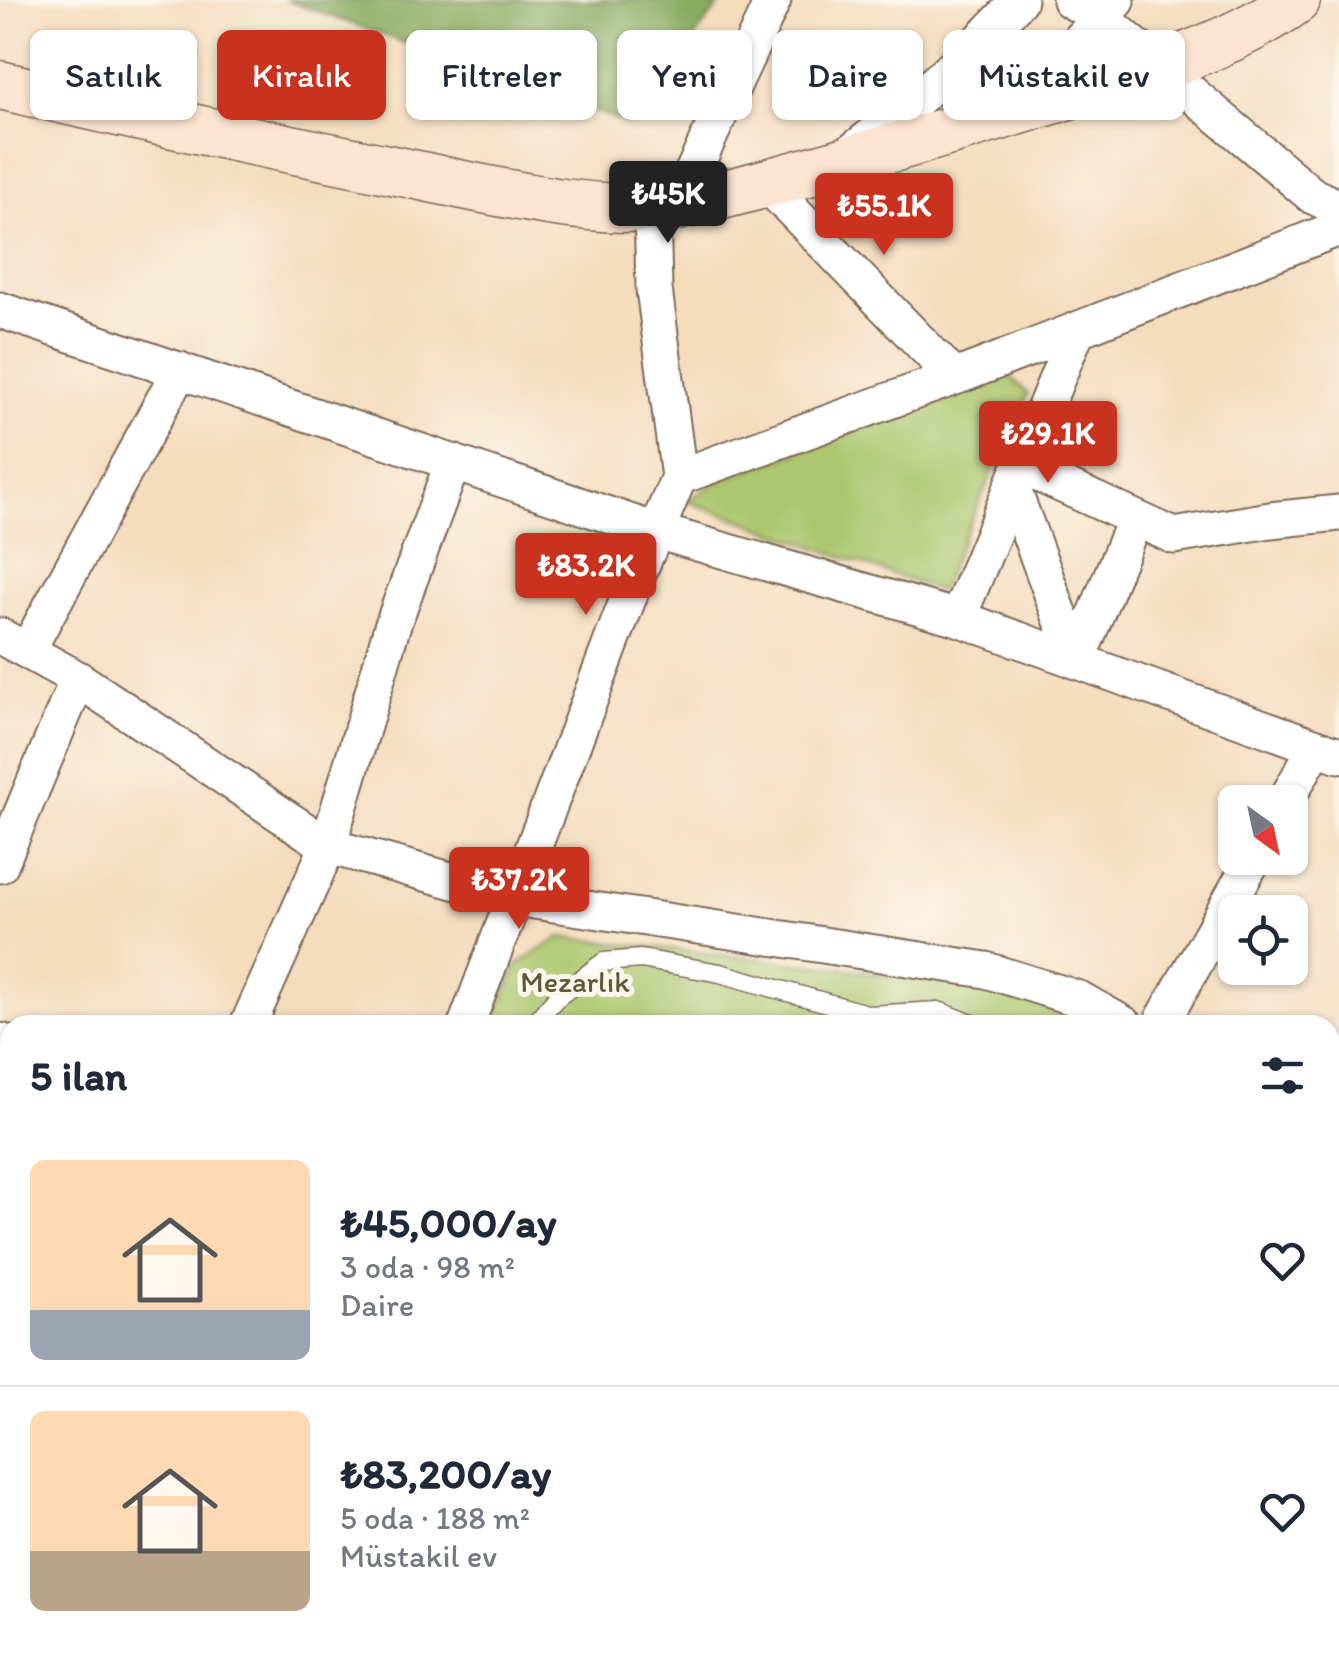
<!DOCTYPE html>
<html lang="tr">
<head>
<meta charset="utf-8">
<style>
	body { margin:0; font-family:Itim,sans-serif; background:#f6f6f7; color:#1f2937; height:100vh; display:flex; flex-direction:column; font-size:38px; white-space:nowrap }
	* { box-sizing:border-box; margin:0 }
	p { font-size:32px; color:#747a83 }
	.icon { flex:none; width:55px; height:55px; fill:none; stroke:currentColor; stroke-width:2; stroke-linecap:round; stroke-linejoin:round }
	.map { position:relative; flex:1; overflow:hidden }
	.sheet { position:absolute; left:0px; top:1015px; width:1340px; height:642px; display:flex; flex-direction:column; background:#fff; border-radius:30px 30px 0 0; box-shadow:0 2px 8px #0004 }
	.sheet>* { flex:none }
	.guide { position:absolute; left:30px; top:30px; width:1280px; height:90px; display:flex; gap:20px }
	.needle { width:65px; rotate:147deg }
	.controls { position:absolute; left:1218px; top:785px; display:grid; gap:20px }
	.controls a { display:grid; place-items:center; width:90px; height:90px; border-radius:15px; background:#fff; box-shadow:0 2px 8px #0004; font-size:50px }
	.price { position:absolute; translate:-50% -85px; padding:0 22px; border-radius:10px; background:#c8321e; color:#fff; font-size:32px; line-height:65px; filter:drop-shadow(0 2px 5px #0008) }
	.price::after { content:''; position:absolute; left:50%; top:60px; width:30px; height:22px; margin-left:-15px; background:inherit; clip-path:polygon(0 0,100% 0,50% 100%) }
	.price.current { background:#222; color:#fff }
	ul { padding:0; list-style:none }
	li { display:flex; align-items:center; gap:30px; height:250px; padding:0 30px }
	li+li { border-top:2px solid #e0e1e3 }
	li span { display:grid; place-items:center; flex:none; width:280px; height:200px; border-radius:15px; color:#555 }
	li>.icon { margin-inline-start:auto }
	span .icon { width:120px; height:120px; fill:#fffc; stroke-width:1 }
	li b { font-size:42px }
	h2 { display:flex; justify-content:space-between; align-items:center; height:120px; padding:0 30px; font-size:42px }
	.tag { padding:0 35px; border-radius:15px; background:#fff; box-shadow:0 2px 8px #0004; font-size:35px; line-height:90px }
	.tag.current { background:#c8321e; color:#fff }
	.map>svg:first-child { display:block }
	.green { fill:#abc66d; stroke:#737846; stroke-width:2.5 }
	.forest { fill:#88ab60; stroke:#626a3f; stroke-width:2.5 }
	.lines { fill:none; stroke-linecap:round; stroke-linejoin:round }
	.lane-casing { stroke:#7c6856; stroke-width:21 }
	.street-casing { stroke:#7c6856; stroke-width:39 }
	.secondary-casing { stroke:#7c6856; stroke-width:51 }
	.lane { stroke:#fff; stroke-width:18 }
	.street { stroke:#fff; stroke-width:35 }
	.secondary { stroke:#fde4d1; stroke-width:48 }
	.labels { text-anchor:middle; stroke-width:10; stroke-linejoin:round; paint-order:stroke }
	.park-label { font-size:30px; fill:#5d5936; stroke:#fbf7ec }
</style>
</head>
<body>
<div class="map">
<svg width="1339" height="1656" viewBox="0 0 1339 1656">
	<rect width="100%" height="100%" fill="#fbf7ec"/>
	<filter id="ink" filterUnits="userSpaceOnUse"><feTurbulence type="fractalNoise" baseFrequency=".01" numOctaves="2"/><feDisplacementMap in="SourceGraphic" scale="20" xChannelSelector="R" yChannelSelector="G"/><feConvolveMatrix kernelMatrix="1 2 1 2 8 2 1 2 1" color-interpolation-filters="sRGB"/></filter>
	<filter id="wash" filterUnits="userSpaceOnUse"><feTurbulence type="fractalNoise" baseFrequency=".0048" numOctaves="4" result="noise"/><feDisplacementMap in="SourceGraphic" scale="40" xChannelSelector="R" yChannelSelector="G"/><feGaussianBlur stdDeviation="2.25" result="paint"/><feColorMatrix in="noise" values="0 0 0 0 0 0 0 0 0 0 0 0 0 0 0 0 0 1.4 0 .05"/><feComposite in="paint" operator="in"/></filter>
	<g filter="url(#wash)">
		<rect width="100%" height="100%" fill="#f4dcbd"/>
		<!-- green -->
		<path class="green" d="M1008,374l20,20 -89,197 -252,-90 34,-21z
			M561,937l263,29 199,27 47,32h-578l26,-61z
			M1330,1249l9,13v394h-1109l3,-8h1097z"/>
		<!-- forest -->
		<path class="forest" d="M286,0h437l-94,124z"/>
	</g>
	<g filter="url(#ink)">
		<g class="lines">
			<!-- lane casing -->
			<g class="lane-casing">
				<path id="lane" d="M533,1025l23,-27 48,-36 37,-3 79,14 150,42 68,-4 37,14
					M563,1648l6,8
					M263,1656l3,-8
					M1062,1656l6,-8"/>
			</g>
			<!-- street casing -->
			<g class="street-casing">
				<path id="street" d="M1070,0l32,18 211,178 26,12
					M1011,110l106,-109
					M850,153c61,-47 118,-96 169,-153
					M767,184l187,193
					M677,206l96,-206
					M0,310l656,221 302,87 381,137
					M1021,466l153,70 96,-16 69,-7
					M679,477l287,-104 373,-145
					M1012,487l65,174 58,-143
					M958,618l119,-288
					M0,636l78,43 250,167 187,52 471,72 93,29 46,26
					M28,649l152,-279
					M1285,802l31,-55
					M0,865l78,-186
					M248,1025l80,-179 64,-219 61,-165
					M466,1025l168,-442 45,-106 -25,-188 -2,-80
					M1160,1025l94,-167
					M0,1041l10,3
					M1330,1106l9,-13
					M1330,1221l9,12
					M0,1567l10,-20
					M212,1656l3,-8"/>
			</g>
			<!-- secondary casing -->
			<g class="secondary-casing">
				<path id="secondary" d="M0,85c132,31 264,59 397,86 90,18 187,45 280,35 121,-29 240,-65 359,-101 83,-26 191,-54 260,-105"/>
			</g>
			<!-- lane -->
			<use href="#lane" class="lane"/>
			<!-- street -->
			<use href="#street" class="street"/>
			<!-- secondary -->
			<use href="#secondary" class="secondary"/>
		</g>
	</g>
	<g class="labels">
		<!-- park labels -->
		<g class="park-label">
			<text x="575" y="992">Mezarlık</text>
		</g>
	</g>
</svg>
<div class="controls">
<a><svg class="needle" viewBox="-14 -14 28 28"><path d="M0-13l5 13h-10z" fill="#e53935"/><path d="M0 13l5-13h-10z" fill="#747a83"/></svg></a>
<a><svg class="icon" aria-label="locate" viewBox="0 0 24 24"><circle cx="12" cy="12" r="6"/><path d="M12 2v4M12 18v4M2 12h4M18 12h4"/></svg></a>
</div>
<b class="price current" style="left:668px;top:246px">₺45K</b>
<b class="price" style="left:884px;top:258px">₺55.1K</b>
<b class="price" style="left:1048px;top:486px">₺29.1K</b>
<b class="price" style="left:586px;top:618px">₺83.2K</b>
<b class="price" style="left:519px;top:932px">₺37.2K</b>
<div class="guide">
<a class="tag">Satılık</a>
<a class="tag current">Kiralık</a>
<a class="tag">Filtreler</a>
<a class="tag">Yeni</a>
<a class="tag">Daire</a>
<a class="tag">Müstakil ev</a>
</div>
<section class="sheet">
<h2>5 ilan<svg class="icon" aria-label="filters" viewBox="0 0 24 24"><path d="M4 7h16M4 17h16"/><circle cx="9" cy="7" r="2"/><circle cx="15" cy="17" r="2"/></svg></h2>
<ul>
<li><span style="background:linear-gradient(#ffd9b3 75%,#9aa5b1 0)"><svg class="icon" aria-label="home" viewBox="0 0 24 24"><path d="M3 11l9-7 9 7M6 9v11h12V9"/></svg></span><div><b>₺45,000/ay</b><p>3 oda · 98 m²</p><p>Daire</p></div><svg class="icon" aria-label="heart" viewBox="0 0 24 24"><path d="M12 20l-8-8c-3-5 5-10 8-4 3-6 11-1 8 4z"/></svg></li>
<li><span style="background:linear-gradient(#ffd9b3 70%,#b9a48a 0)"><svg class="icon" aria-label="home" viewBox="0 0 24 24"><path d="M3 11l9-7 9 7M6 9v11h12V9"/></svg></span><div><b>₺83,200/ay</b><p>5 oda · 188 m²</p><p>Müstakil ev</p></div><svg class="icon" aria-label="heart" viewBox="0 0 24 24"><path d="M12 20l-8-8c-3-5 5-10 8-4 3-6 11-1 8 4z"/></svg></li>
</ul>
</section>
</div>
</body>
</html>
